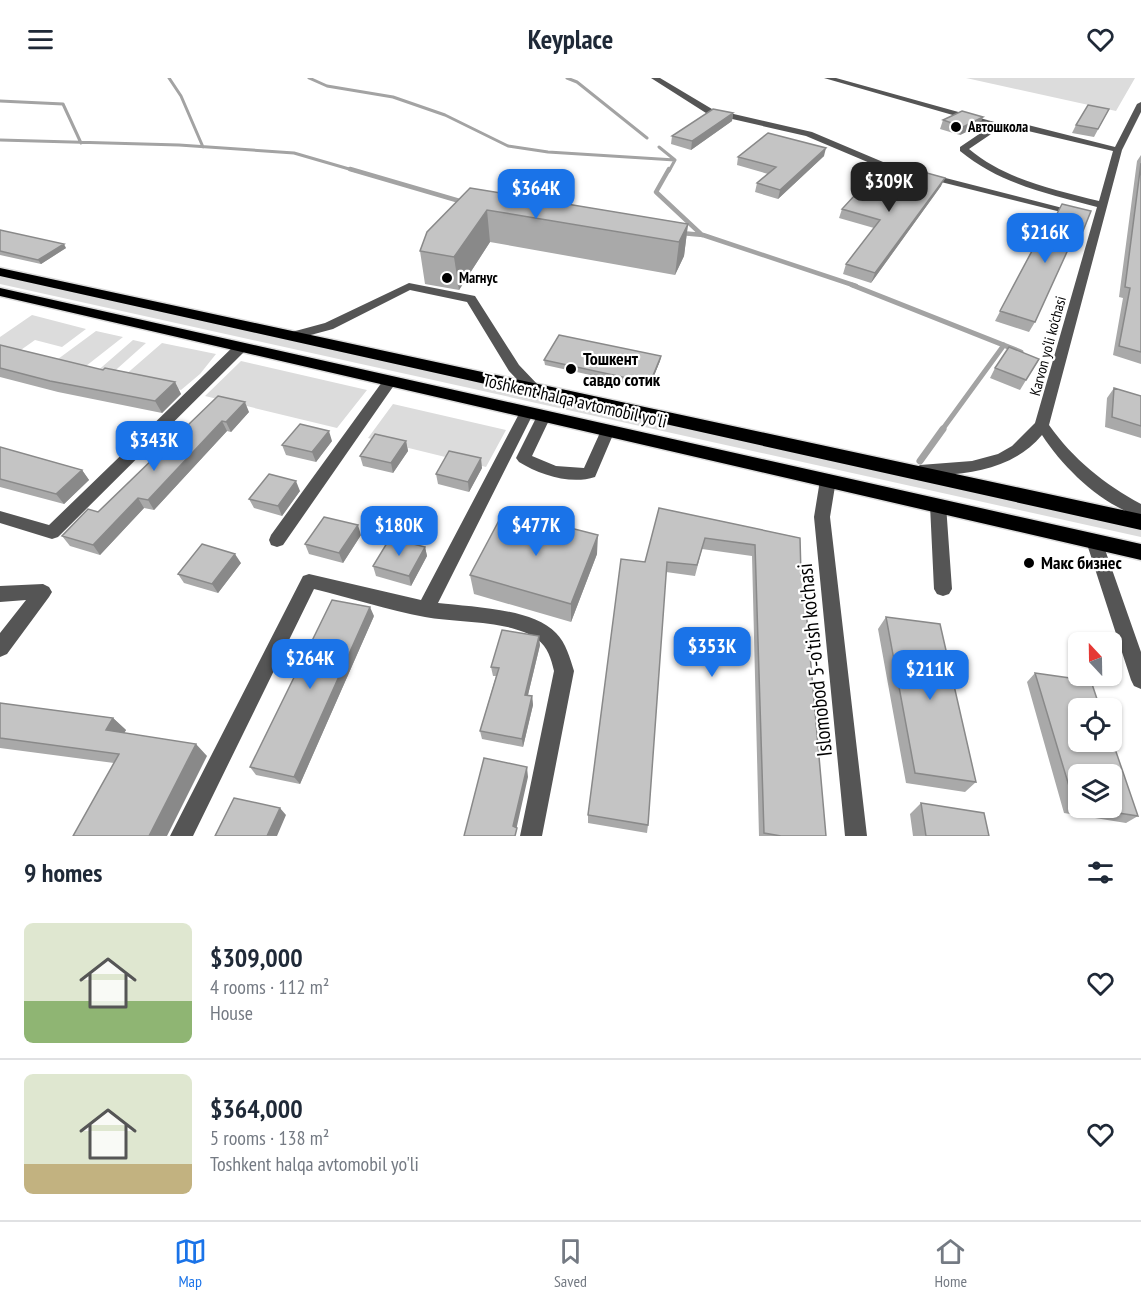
<!DOCTYPE html>
<html lang="en">
<head>
<meta charset="utf-8">
<style>
	body { margin:0; font-family:"PT Sans Narrow",sans-serif; background:#f6f6f7; color:#1f2937; height:100vh; display:flex; flex-direction:column; font-size:22px; white-space:nowrap }
	* { box-sizing:border-box; margin:0 }
	p { font-size:20px; color:#747a83 }
	.icon { flex:none; width:33px; height:33px; fill:none; stroke:currentColor; stroke-width:2; stroke-linecap:round; stroke-linejoin:round }
	.map { position:relative; height:758px; overflow:hidden }
	.side { display:flex; flex-direction:column; background:#fff; flex:1 }
	.side>* { flex:none }
	.needle { width:39px; rotate:338deg }
	.controls { position:absolute; left:1068px; top:554px; display:grid; gap:12px }
	.controls a { display:grid; place-items:center; width:54px; height:54px; border-radius:9px; background:#fff; box-shadow:0 2px 4px #0004; font-size:30px }
	.price { position:absolute; translate:-50% -51px; padding:0 14px; border-radius:12px; background:#1a73e8; color:#fff; font-size:20px; line-height:39px; filter:drop-shadow(0 2px 3px #0008) }
	.price::after { content:''; position:absolute; left:50%; top:36px; width:18px; height:14px; margin-left:-9px; background:inherit; clip-path:polygon(0 0,100% 0,50% 100%) }
	.price.current { background:#222; color:#fff }
	ul { padding:0; list-style:none }
	li { display:flex; align-items:center; gap:18px; height:150px; padding:0 24px }
	li+li { border-top:2px solid #e0e1e3 }
	li span { display:grid; place-items:center; flex:none; width:168px; height:120px; border-radius:9px; color:#555 }
	li>.icon { margin-inline-start:auto }
	span .icon { width:72px; height:72px; fill:#fffc; stroke-width:1 }
	li b { font-size:26px }
	h2 { display:flex; justify-content:space-between; align-items:center; height:72px; padding:0 24px; font-size:26px }
	header { display:flex; justify-content:space-between; align-items:center; height:78px; padding:0 24px; background:#fff; font-size:27px; font-weight:800 }
	.tabs { display:flex; justify-content:space-around; align-items:center; height:84px; border-top:2px solid #e0e1e3; background:#fff; font-size:16px; color:#747a83 }
	.tabs a { display:grid; justify-items:center; gap:3px }
	.tabs .current { color:#1a73e8 }
	.map>svg:first-child { display:block }
	.green { fill:#dcdcdc }
	.lines { fill:none; stroke-linecap:round; stroke-linejoin:round }
	.stream-far3 { stroke:#a3a3a3; stroke-width:3 }
	.stream-far2 { stroke:#a3a3a3; stroke-width:4.5 }
	.stream-far1 { stroke:#a3a3a3; stroke-width:5 }
	.stream { stroke:#a3a3a3; stroke-width:7 }
	.highway-casing { stroke:#dbdbdb; stroke-width:3 }
	.minor { fill:#555; fill-rule:evenodd }
	.highway { fill:#000; fill-rule:evenodd }
	.wall { fill:#a9a9a9 }
	.shaded-wall { fill:#898989 }
	.building { fill:#c4c4c4; stroke:#898989; stroke-width:1.5 }
	.poi-dot { fill:#000; stroke:#fff; stroke-width:2 }
	.labels { text-anchor:middle; stroke-width:4.5; stroke-linejoin:round; paint-order:stroke }
	.far-poi-label { font-size:15px; font-weight:bold; fill:#000; stroke:#fff; text-anchor:start }
	.far-street-label { font-size:15px; fill:#000; stroke:#fff }
	.poi-label { font-size:18px; font-weight:bold; fill:#000; stroke:#fff; text-anchor:start }
	.street-label { font-size:18px; fill:#000; stroke:#fff }
	.near-street-label { font-size:21px; fill:#000; stroke:#fff }
</style>
</head>
<body>
<header><svg class="icon" aria-label="menu" viewBox="0 0 24 24"><path d="M4 6h16M4 12h16M4 18h16"/></svg>Keyplace<svg class="icon" aria-label="heart" viewBox="0 0 24 24"><path d="M12 20l-8-8c-3-5 5-10 8-4 3-6 11-1 8 4z"/></svg></header>
<div class="map">
<svg width="1141" height="758" viewBox="0 0 1141 758">
	<rect width="100%" height="100%" fill="#fff"/>
	<!-- green -->
	<path class="green" d="M966,0h169l-19,33z
		M0,199l1141,251v9l-1141,-253z
		M32,237l54,14 -24,18 -27,-7 -17,12 -18,-5v-10z
		M96,253l27,6 -37,29 -28,-7z
		M133,262l13,3 -37,33 -14,-3z
		M162,265l54,11 -16,20 -19,16 -57,-14z
		M241,283l126,29 -30,38 -132,-32z
		M393,326l113,26 -20,37 -118,-29z"/>
	<g class="lines">
		<!-- stream-far3 -->
		<path class="stream-far3" d="M169,0l12,18 22,51
			M309,0l18,8 66,11 52,18 63,31 40,6 127,8
			M567,0l10,4 70,56
			M0,23l63,3 18,39
			M0,62l179,5 115,8 62,18
			M659,69l16,13 -6,11"/>
		<!-- stream-far2 -->
		<path class="stream-far2" d="M350,91l113,33
			M669,91l-13,23 46,43
			M681,155l22,2 153,51"/>
		<!-- stream-far1 -->
		<path class="stream-far1" d="M852,207l169,67
			M942,352l62,-85"/>
		<!-- stream -->
		<path class="stream" d="M920,383l23,-32"/>
		<!-- highway casing -->
		<g class="highway-casing">
			<path id="highway" d="M0,190l1141,246v16l-1141,-254z
				M0,210l1141,256v16l-1141,-264z"/>
		</g>
		<!-- minor -->
		<path class="minor" d="M651,0h9l52,31 100,23 71,30 199,51 -5,3 -200,-50 -71,-30 -100,-23z
			M824,0h12l162,45 30,2 87,22 22,-43 4,-2v10l-19,38 -73,275c24,34 55,59 92,79v13c-39,-12 -77,-48 -99,-82 -25,30 -63,38 -99,40 -9,1 -19,3 -28,0l-3,-4 8,-6 52,-4 26,-7 14,-8 23,-23 62,-216c-49,-13 -97,-23 -137,-56v-4l31,-21zM1000,50l28,3 85,20 -14,50c-46,-12 -93,-21 -130,-52z
			M409,205l66,13 44,69 20,21 2,3 -2,3h-10l-20,-21 -42,-69 -57,-12 -77,39 -41,11 -6,-4 2,-3 37,-10z
			M241,265l5,1v6l-188,187 -6,2 -52,-16v-12l49,14 187,-181z
			M390,299l7,4 -114,164 -6,2 -6,-2 -2,-5 2,-5 114,-157z
			M527,329l7,5 -96,191c33,4 94,5 118,30 10,10 14,25 18,38l-32,165h-22l34,-165c-3,-12 -6,-24 -17,-32 -26,-19 -80,-16 -112,-22 -37,-7 -74,-19 -111,-28l-121,247h-23l133,-260 6,-2 112,26 99,-188z
			M544,333l7,5 -19,40 24,10 28,2 19,-42h10l2,4 -20,47c-24,8 -55,-2 -76,-15l-3,-4 21,-42z
			M828,396l5,2 3,4 -6,37 37,319h-22l-31,-319 6,-37 3,-4z
			M938,421l6,2 2,4 6,84 -3,5 -6,2 -6,-2 -3,-5 -4,-84 2,-4z
			M1094,456l6,2 2,5 39,111v37l-7,-3 -3,-6 -45,-139 2,-5z
			M43,506l6,3 3,5 -3,5 -42,57 -7,3v-24l26,-33 -26,2v-16z"/>
		<!-- highway -->
		<use href="#highway" class="highway"/>
	</g>
	<!-- wall -->
	<path class="wall" d="M1109,31l-15,28 -22,-4 4,-8z
		M733,35l-1,8 -41,29 -20,-6 1,-8z
		M943,42l37,5 -20,10 -20,-6z
		M1141,77v209l-28,-9 10,-57 -4,-1 18,-136z
		M824,78l-46,43 -23,-7 2,-9 11,-9 -31,-9 1,-8z
		M912,102l29,6 -70,97 -28,-9 3,-10 28,-36 -35,-10 3,-9z
		M470,110l218,36 -4,32 -9,19 -185,-33 -31,48 -34,-6 -5,-33z
		M1062,126l21,27 -6,9 -4,-1 -38,83 -6,10 -34,-11 46,-87 5,1z
		M0,152l66,18 -25,16 -41,-9z
		M0,267l103,25 72,12 6,12 -19,19 -104,-21 -58,-15z
		M661,278l-1,5 -11,27 -104,-23 -1,-5z
		M1039,281l-19,31 -30,-12 5,-10z
		M1114,310l27,8v42l-36,-11 2,-29z
		M218,318l31,16 -18,20 -4,-1 -73,79 -10,-2 -44,47 -30,-9 -8,-10 36,-24z
		M332,363l-16,21 -30,-7 -4,-10z
		M406,363l2,10 -15,22 -30,-7 -3,-10z
		M0,369l82,23 7,10 -25,24 -64,-17z
		M482,390l-13,24 -31,-8 -2,-10z
		M300,413l-18,25 -28,-8 -5,-9z
		M659,430l141,30 1,37 25,261h-67l-7,-280 -50,-7 -7,27 -29,-4 -18,253 -1,8 -59,-10v-8l57,-253z
		M361,457l-18,28 -34,-9 -4,-10z
		M425,469l2,9 -16,30 -35,-10 -3,-10z
		M597,476l-26,68 -97,-28 -4,-19z
		M241,485l-23,30 -34,-10 -6,-9z
		M374,538l-74,168 -44,-9 -6,-8z
		M886,539l90,165 -11,10 -59,-9 -28,-154z
		M540,567l-12,50 4,1 1,9 -10,42 -41,-8 -2,-8 16,-55h-3l-2,-9z
		M1035,595l103,143 -12,7 -62,-10 -37,-131z
		M0,625l113,15 13,12 -2,3 83,23 -93,7 -114,-15z
		M921,725l68,33h-76l-3,-22z"/>
	<!-- shaded-wall -->
	<path class="shaded-wall" d="M733,35l-1,8 -41,29 1,-9z
		M983,39l-3,8 -20,10 3,-8z
		M826,70l-2,8 -46,43 2,-9z
		M945,100l-4,8 -70,97 4,-10z
		M487,132l3,32 -31,48 -5,-33z
		M688,146l-4,32 -9,19 4,-33z
		M64,166l2,4 -25,16 -3,-4z
		M661,278l-1,5 -11,27 1,-5z
		M175,304l6,12 -19,19 -7,-12z
		M245,324l4,10 -18,20 -5,-10z
		M222,343l5,10 -73,79 -6,-10z
		M329,353l3,10 -16,21 -4,-10z
		M406,363l2,10 -15,22 -2,-10z
		M481,380l1,10 -13,24 -1,-10z
		M82,392l7,10 -25,24 -8,-10z
		M296,403l4,10 -18,25 -4,-10z
		M138,420l6,10 -44,47 -7,-10z
		M358,447l3,10 -18,28 -4,-10z
		M598,457l-1,19 -26,68v-18z
		M425,469l2,9 -16,30 -2,-10z
		M235,476l6,9 -23,30 -6,-9z
		M370,529l4,9 -74,168 -6,-7z
		M539,558l1,9 -14,58 -1,-8z
		M532,618l1,9 -10,42 -1,-8z
		M113,640l13,12 -7,12 -13,-12z
		M196,666l11,12 -40,80h-18z
		M527,689l1,10 -13,58 -2,-9z
		M280,730l6,7 -9,21h-10z"/>
	<!-- building -->
	<path class="building" d="M1088,27l21,4 -11,20 -22,-4z
		M713,31l20,4 -41,28 -20,-5z
		M962,33l21,6 -20,10 -20,-7z
		M768,55l58,15 -46,42 -23,-7 19,-16 -38,-10z
		M1141,85v189l-22,-6 11,-58 -5,-1z
		M877,93l35,9 8,-9 25,7 -70,95 -29,-9 34,-44 -38,-11z
		M470,110l218,36 -9,18 -192,-32 -33,47 -34,-6 7,-19z
		M1062,126l29,7 -8,20 -6,-1 -42,92 -35,-11 41,-77 5,1z
		M0,152l64,14 -26,16 -38,-9z
		M559,257l102,21 -11,27 -106,-23z
		M0,267l103,25 2,-2 70,14 -20,19 -105,-20 -50,-13z
		M1009,269l30,12 -13,21 -31,-12z
		M1114,310l27,8v30l-29,-9z
		M218,318l27,6 -19,20 -4,-1 -74,79 -10,-2 -45,47 -31,-9 26,-27 10,3z
		M300,346l29,7 -17,21 -30,-7z
		M375,356l31,7 -15,22 -31,-7z
		M0,369l82,23 -26,24 -56,-15z
		M449,373l32,7 -13,24 -32,-8z
		M269,396l27,7 -18,25 -29,-7z
		M659,430l141,30 1,37h2l23,261h-45l-17,-3 -9,-288 -50,-7 -8,27 -30,-3 -19,263 -60,-10 33,-256 24,3z
		M504,433l94,24 -27,69 -101,-29z
		M324,439l34,8 -19,28 -34,-9z
		M390,460l35,9 -16,29 -36,-10z
		M202,466l33,10 -23,30 -34,-10z
		M332,522l38,7 -76,170 -44,-10z
		M886,539l54,7 36,158 -61,-9z
		M502,552l37,6 -14,59 7,1 -10,43 -42,-8 19,-63 -8,-1z
		M1035,595l56,8 9,27h-22v33h34v-1l26,76 -58,-9h32v-33h-34v33l-3,-1z
		M0,625l113,15 -7,12 90,14 -47,92h-76l46,-82 -119,-16z
		M484,680l43,9 -14,59 4,2 -2,8h-51z
		M234,720l46,10 -13,28h-52z
		M921,725l63,10 5,23h-63z"/>
	<!-- markers -->
	<g class="poi-dot">
		<circle cx="956" cy="49" r="6"/>
		<circle cx="447" cy="200" r="6"/>
		<circle cx="571" cy="291" r="6"/>
		<circle cx="1029" cy="485" r="6"/>
	</g>
	<g class="labels">
		<!-- far-poi labels -->
		<g class="far-poi-label">
			<text x="968" y="54">Автошкола</text>
			<text x="459" y="205">Магнус</text>
		</g>
		<!-- far-street labels -->
		<g class="far-street-label">
			<text transform="translate(1048 268) rotate(-75)" y="5">Karvon yo‘li ko'chasi</text>
		</g>
		<!-- poi labels -->
		<g class="poi-label">
			<text x="583" y="287">Тошкент<tspan x="583" dy="21">савдо сотик</tspan></text>
			<text x="1041" y="491">Макс бизнес</text>
		</g>
		<!-- street labels -->
		<g class="street-label">
			<text transform="translate(575 323) rotate(13)" y="6">Toshkent halqa avtomobil yo'li</text>
		</g>
		<!-- near-street labels -->
		<g class="near-street-label">
			<text transform="translate(815 582) rotate(-96)" y="7">Islomobod 5-o'tish ko'chasi</text>
		</g>
	</g>
</svg>
<div class="controls">
<a><svg class="needle" viewBox="-14 -14 28 28"><path d="M0-13l5 13h-10z" fill="#e53935"/><path d="M0 13l5-13h-10z" fill="#747a83"/></svg></a>
<a><svg class="icon" aria-label="locate" viewBox="0 0 24 24"><circle cx="12" cy="12" r="6"/><path d="M12 2v4M12 18v4M2 12h4M18 12h4"/></svg></a>
<a><svg class="icon" aria-label="layers" viewBox="0 0 24 24"><path d="M12 4l9 5-9 5-9-5zM3 14l9 5 9-5"/></svg></a>
</div>
<b class="price current" style="left:889px;top:135px">$309K</b>
<b class="price" style="left:536px;top:142px">$364K</b>
<b class="price" style="left:1045px;top:186px">$216K</b>
<b class="price" style="left:154px;top:394px">$343K</b>
<b class="price" style="left:399px;top:479px">$180K</b>
<b class="price" style="left:536px;top:479px">$477K</b>
<b class="price" style="left:712px;top:600px">$353K</b>
<b class="price" style="left:310px;top:612px">$264K</b>
<b class="price" style="left:930px;top:623px">$211K</b>
</div>
<section class="side">
<h2>9 homes<svg class="icon" aria-label="filters" viewBox="0 0 24 24"><path d="M4 7h16M4 17h16"/><circle cx="9" cy="7" r="2"/><circle cx="15" cy="17" r="2"/></svg></h2>
<ul>
<li><span style="background:linear-gradient(#dfe7d0 65%,#8fb573 0)"><svg class="icon" aria-label="home" viewBox="0 0 24 24"><path d="M3 11l9-7 9 7M6 9v11h12V9"/></svg></span><div><b>$309,000</b><p>4 rooms · 112 m²</p><p>House</p></div><svg class="icon" aria-label="heart" viewBox="0 0 24 24"><path d="M12 20l-8-8c-3-5 5-10 8-4 3-6 11-1 8 4z"/></svg></li>
<li><span style="background:linear-gradient(#dfe7d0 75%,#c2b280 0)"><svg class="icon" aria-label="home" viewBox="0 0 24 24"><path d="M3 11l9-7 9 7M6 9v11h12V9"/></svg></span><div><b>$364,000</b><p>5 rooms · 138 m²</p><p>Toshkent halqa avtomobil yo'li</p></div><svg class="icon" aria-label="heart" viewBox="0 0 24 24"><path d="M12 20l-8-8c-3-5 5-10 8-4 3-6 11-1 8 4z"/></svg></li>
</ul>
</section>
<nav class="tabs">
<a class="current"><svg class="icon" aria-label="map" viewBox="0 0 24 24"><path d="M3 6l6-2 6 2 6-2v14l-6 2-6-2-6 2zM9 4v14M15 6v14"/></svg>Map</a>
<a><svg class="icon" aria-label="saved" viewBox="0 0 24 24"><path d="M7 4h10v16l-5-4-5 4z"/></svg>Saved</a>
<a><svg class="icon" aria-label="home" viewBox="0 0 24 24"><path d="M3 11l9-7 9 7M6 9v11h12V9"/></svg>Home</a>
</nav>
</body>
</html>
